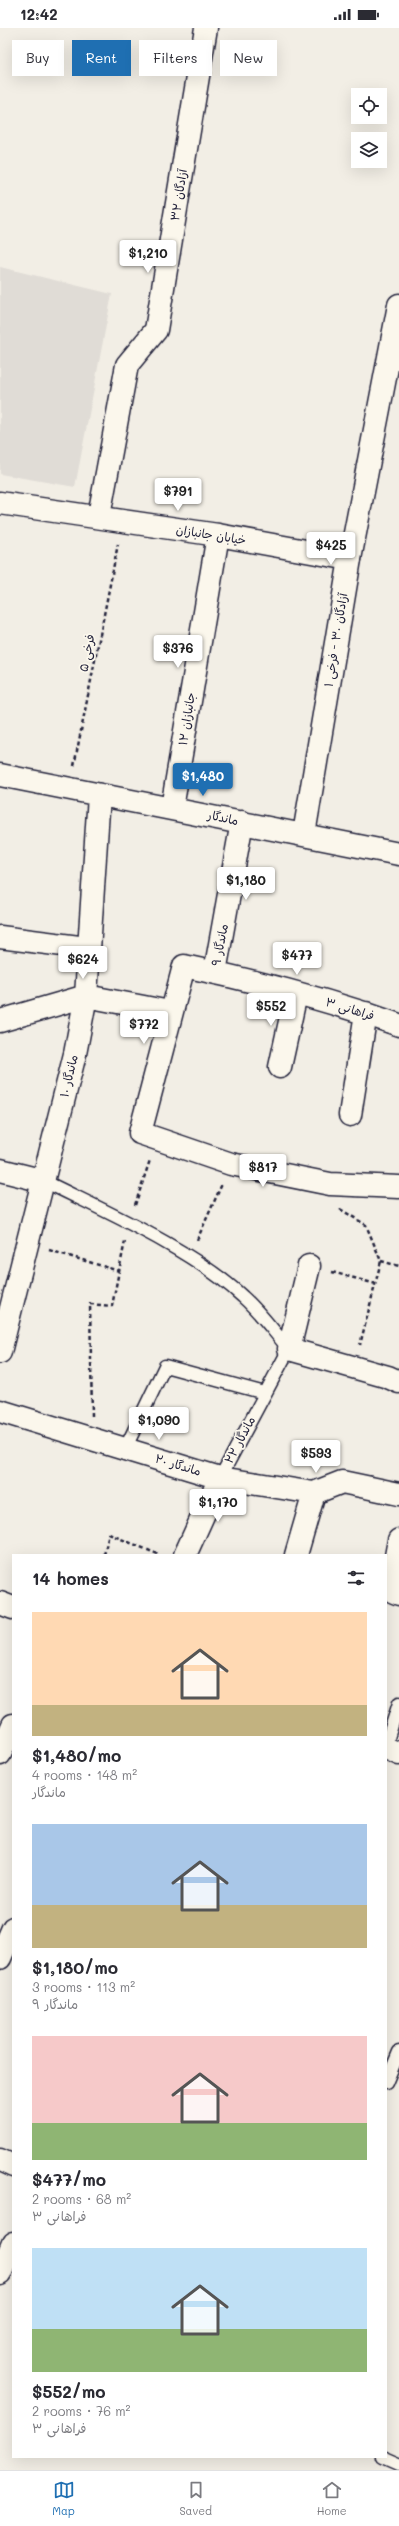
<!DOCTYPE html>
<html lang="en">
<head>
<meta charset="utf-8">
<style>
	body { margin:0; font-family:Mali,"Playpen Sans Arabic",sans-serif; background:#f7f7f7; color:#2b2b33; height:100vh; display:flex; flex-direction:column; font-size:15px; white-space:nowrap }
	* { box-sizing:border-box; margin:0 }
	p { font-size:13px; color:#7c7c81 }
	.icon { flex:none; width:22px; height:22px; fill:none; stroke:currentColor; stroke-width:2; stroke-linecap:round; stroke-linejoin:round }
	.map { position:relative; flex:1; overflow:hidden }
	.side { position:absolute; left:12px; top:1526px; width:375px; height:904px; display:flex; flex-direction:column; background:#fff; border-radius:0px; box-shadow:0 4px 16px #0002 }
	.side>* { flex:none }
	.top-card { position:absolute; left:12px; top:12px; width:375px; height:36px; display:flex; gap:8px }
	.buttons { position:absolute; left:351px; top:60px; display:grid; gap:8px }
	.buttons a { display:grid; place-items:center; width:36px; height:36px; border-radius:0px; background:#fff; box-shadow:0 4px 16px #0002; font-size:20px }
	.price { position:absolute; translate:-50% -34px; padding:0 9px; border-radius:4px; background:#fff; color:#222; font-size:13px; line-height:26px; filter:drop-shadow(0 1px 2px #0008) }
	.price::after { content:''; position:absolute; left:50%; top:24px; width:12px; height:9px; margin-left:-6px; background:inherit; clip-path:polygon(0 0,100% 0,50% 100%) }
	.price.active { background:#1f6fb2; color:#fff }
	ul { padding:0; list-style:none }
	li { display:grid; align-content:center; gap:8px; height:212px; padding:0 20px }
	li span { display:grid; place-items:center; height:124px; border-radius:0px; color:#555 }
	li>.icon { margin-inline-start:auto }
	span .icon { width:72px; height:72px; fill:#fffc; stroke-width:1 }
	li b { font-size:17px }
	h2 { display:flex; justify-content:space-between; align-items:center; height:48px; padding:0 20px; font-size:17px }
	.chip { padding:0 14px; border-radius:0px; background:#fff; box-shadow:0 4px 16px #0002; font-size:14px; line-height:36px }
	.chip.active { background:#1f6fb2; color:#fff }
	.status { display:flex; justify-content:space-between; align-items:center; height:28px; padding:0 20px; background:#fff; direction:ltr }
	.status svg { height:11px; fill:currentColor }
	.dock { display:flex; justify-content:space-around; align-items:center; height:56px; border-top:1px solid #e1e1e2; background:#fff; font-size:11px; color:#7c7c81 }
	.dock a { display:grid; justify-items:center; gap:2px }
	.dock .active { color:#1f6fb2 }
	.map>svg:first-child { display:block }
	.built { fill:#e0dcd6 }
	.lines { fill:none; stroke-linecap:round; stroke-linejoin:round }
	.service-casing { stroke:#22223b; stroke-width:15 }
	.minor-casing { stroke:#22223b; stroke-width:25 }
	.tertiary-casing { stroke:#22223b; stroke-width:25 }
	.path { stroke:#22223b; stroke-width:2.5; stroke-dasharray:4 3; stroke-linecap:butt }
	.service { stroke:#fbf7ec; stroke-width:12 }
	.minor { stroke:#fbf7ec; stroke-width:22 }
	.tertiary { stroke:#fbf7ec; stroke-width:22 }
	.labels { text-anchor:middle; stroke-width:3.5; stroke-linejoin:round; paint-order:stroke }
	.street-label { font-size:12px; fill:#22223b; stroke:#fbf7ec }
</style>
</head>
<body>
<div class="status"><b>12:42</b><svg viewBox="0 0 49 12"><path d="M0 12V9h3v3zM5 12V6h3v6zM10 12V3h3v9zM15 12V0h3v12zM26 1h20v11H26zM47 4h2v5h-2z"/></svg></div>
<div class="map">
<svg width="399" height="2442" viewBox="0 0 399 2442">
	<rect width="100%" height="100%" fill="#f2eee5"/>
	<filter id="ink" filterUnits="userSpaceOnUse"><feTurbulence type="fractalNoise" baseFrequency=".025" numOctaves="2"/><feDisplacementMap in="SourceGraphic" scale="8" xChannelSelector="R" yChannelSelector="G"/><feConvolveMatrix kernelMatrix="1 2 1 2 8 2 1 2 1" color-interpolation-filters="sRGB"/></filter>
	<g filter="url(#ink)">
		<!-- built -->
		<path class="built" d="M0,239l112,27 -37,193 -75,-13z"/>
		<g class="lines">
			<!-- service casing -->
			<g class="service-casing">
				<path id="service" d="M44,1153c62,31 148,68 199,116 17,15 31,35 46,52l-69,129
					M125,1421l40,-83 100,27
					M386,1716l13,-41
					M386,2055l13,-31
					M383,2429l16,7"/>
			</g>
			<!-- minor casing -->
			<g class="minor-casing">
				<path id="minor" d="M99,488l28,-151 29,-35 50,-302
					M0,747l399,79
					M172,780l46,-273
					M304,806l46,-275 49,-254
					M0,909l87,11
					M215,944l27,-150
					M0,993l86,-25 84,16
					M399,997c-70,-25 -143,-44 -215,-59l-44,167 91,31 99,20 69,3
					M280,1039l16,-73
					M350,1087l16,-102
					M0,1142l44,11
					M309,1238l-20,83 99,28 11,5
					M0,1324l75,-298 11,-58 13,-201
					M0,1383l220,67 94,15
					M399,1512l-6,32 1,20 5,2
					M185,1527l35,-77
					M296,1527l18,-62 28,-11 57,12
					M0,1575l13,5
					M0,1726l13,-29
					M0,1930l13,-30
					M0,2132l13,6
					M0,2246l13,-31"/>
			</g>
			<!-- tertiary casing -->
			<g class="tertiary-casing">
				<path id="tertiary" d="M0,475l218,32 132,24
					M386,1720l13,6"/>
			</g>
			<!-- path -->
			<path class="path" d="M74,738l44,-222
				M135,1177l15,-45
				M340,1181l26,16 15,36 -21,84
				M197,1212l25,-56
				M49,1222l70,21
				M381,1233l18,5
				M332,1244l44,12
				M92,1388l-2,-112 22,2 13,-65
				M104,1527l5,-21 51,21"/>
			<!-- service -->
			<use href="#service" class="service"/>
			<!-- minor -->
			<use href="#minor" class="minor"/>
			<!-- tertiary -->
			<use href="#tertiary" class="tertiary"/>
		</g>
	</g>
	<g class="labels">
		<!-- street labels -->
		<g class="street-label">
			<text transform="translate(179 167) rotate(-81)" y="4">آزادگان ۳۲</text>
			<text transform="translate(211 507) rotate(9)" y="4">خیابان جانبازان</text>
			<text transform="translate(336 612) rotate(-81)" y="4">آزادگان ۳۰ - فرخی ۱</text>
			<text transform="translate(87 625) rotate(-79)" y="4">فرخی ۵</text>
			<text transform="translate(187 691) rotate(-81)" y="4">جانبازان ۱۲</text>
			<text transform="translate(223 790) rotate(12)" y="4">ماندگار</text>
			<text transform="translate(220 917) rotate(-79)" y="4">ماندگار ۹</text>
			<text transform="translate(350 981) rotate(17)" y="4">فراهانی ۳</text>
			<text transform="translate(69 1048) rotate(-77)" y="4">ماندگار ۱۰</text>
			<text transform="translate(240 1412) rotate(-62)" y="4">ماندگار ۲۲</text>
			<text transform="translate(178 1437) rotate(17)" y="4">ماندگار ۲۰</text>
		</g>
	</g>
</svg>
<div class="buttons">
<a><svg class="icon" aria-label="locate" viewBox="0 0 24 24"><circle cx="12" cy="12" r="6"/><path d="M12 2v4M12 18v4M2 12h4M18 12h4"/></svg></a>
<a><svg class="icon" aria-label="layers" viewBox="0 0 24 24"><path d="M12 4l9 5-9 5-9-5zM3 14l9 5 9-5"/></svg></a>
</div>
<b class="price" style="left:148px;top:246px">$1,210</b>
<b class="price" style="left:178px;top:484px">$791</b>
<b class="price" style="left:331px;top:538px">$425</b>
<b class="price" style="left:178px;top:641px">$376</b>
<b class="price active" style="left:203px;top:769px">$1,480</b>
<b class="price" style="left:246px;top:873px">$1,180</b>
<b class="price" style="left:297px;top:948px">$477</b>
<b class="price" style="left:83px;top:952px">$624</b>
<b class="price" style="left:271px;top:999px">$552</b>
<b class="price" style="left:144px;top:1017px">$772</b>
<b class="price" style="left:263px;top:1160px">$817</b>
<b class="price" style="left:159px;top:1413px">$1,090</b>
<b class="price" style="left:316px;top:1446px">$593</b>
<b class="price" style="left:218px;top:1495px">$1,170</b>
<div class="top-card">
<a class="chip">Buy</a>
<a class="chip active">Rent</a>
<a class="chip">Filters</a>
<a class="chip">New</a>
</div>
<section class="side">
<h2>14 homes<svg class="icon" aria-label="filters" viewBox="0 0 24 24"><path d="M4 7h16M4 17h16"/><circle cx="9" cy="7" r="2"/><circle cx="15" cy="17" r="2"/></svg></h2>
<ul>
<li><span style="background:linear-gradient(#ffd9b3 75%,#c2b280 0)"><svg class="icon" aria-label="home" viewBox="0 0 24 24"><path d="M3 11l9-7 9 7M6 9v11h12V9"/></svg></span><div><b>$1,480/mo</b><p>4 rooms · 148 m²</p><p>ماندگار</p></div></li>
<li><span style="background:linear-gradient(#a9c7e8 65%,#c2b280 0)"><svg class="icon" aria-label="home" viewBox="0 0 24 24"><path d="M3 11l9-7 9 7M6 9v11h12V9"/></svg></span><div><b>$1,180/mo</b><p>3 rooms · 113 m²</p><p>ماندگار ۹</p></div></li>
<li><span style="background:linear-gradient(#f6c9c9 70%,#8fb573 0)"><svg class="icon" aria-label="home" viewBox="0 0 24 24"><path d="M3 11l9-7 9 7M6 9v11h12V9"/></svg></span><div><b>$477/mo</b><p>2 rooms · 68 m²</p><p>فراهانی ۳</p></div></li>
<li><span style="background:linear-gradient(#bfe0f5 65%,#8fb573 0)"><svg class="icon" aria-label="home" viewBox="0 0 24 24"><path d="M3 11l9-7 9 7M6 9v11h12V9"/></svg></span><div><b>$552/mo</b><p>2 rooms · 76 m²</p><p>فراهانی ۳</p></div></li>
</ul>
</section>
</div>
<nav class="dock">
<a class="active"><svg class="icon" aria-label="map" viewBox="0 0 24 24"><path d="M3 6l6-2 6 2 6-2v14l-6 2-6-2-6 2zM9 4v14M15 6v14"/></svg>Map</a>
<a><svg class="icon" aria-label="saved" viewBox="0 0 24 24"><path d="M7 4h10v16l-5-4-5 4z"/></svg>Saved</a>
<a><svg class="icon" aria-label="home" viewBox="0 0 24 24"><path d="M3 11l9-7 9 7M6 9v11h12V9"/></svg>Home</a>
</nav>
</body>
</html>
